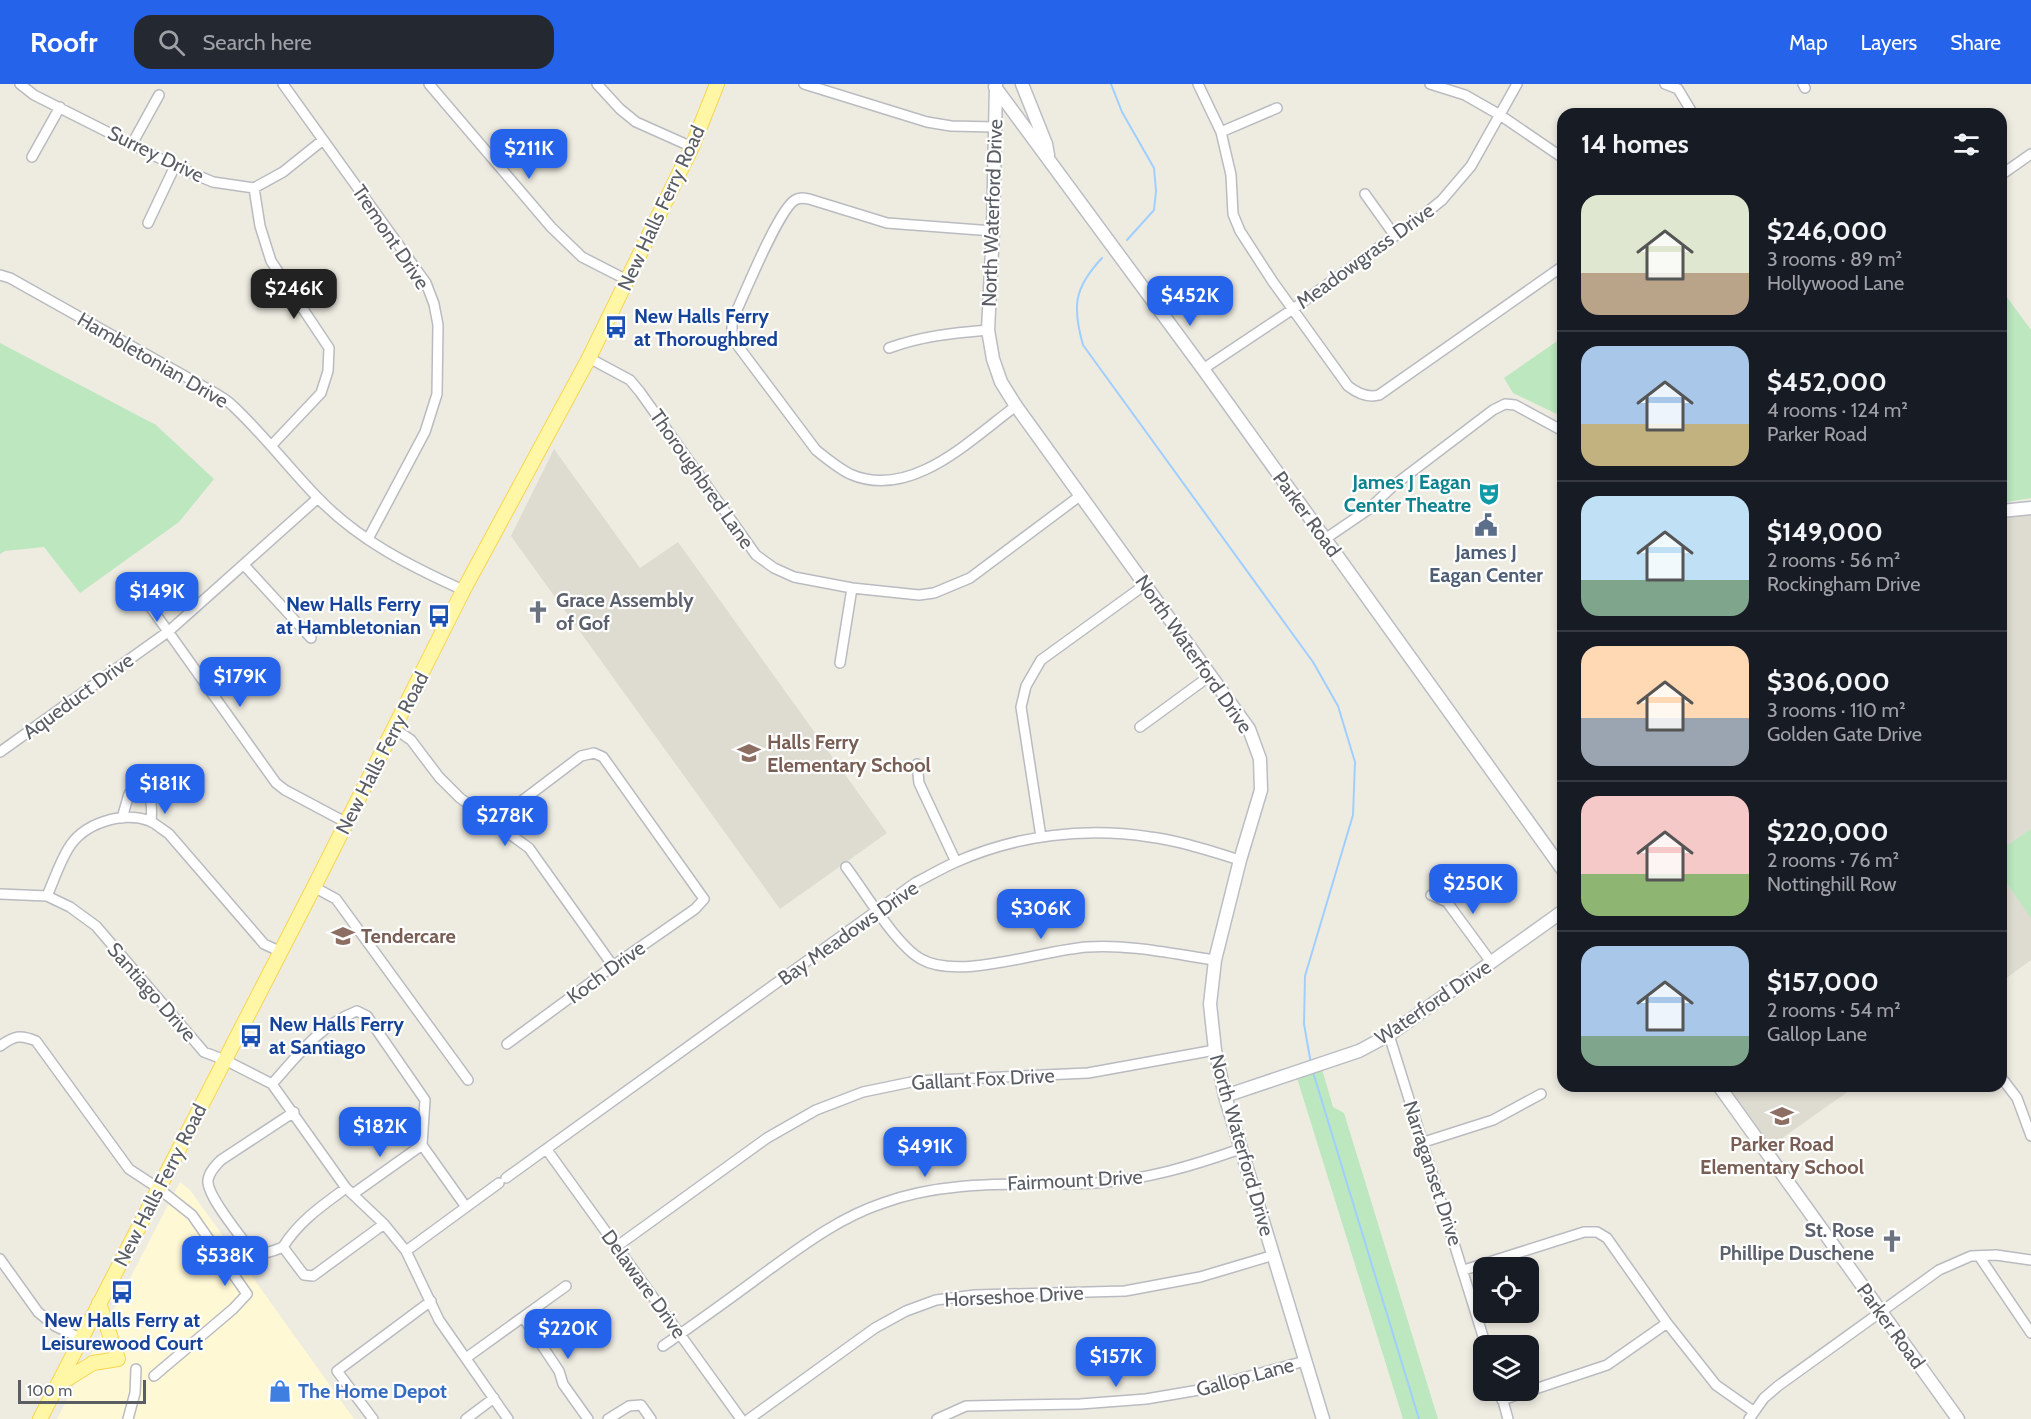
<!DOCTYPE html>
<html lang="en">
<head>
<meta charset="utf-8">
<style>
	body { margin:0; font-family:Cabin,sans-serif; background:#242831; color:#f1f3f6; height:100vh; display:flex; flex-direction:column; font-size:22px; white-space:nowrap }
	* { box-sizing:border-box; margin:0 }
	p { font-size:20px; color:#9ea1a6 }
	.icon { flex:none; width:33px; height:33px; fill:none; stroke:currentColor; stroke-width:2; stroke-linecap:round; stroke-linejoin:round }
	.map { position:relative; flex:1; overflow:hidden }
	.details { position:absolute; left:1557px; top:24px; width:450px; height:984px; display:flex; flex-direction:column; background:#171b24; border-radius:18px; box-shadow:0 3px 9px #0003 }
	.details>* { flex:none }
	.controls { position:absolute; left:1473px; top:1173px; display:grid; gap:12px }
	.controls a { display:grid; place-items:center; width:66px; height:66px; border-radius:12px; background:#171b24; box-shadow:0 3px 9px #0003; font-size:30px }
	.scale { position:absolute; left:18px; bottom:15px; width:128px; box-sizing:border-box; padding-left:6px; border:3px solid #5a5d63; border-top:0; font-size:16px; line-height:21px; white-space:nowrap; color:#5a5d63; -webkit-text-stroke:4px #fff; paint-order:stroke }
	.price { position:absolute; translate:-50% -51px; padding:0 14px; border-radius:12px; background:#2563eb; color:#fff; font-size:20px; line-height:39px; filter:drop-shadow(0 2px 3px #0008) }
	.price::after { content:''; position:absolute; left:50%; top:36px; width:18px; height:14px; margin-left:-9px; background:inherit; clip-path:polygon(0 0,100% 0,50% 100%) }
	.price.on { background:#222; color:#fff }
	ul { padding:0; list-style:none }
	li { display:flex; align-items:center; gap:18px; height:150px; padding:0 24px }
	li+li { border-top:2px solid #363941 }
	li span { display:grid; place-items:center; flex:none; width:168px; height:120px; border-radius:18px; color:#555 }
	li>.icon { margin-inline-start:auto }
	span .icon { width:72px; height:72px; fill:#fffc; stroke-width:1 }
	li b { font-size:26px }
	h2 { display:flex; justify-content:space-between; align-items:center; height:72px; padding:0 24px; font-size:26px }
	header { display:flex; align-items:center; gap:36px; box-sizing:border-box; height:84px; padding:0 30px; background:#2563eb; color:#fff }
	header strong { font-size:28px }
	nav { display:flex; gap:33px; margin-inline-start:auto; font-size:21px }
	.search { width:420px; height:54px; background:#242831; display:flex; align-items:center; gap:15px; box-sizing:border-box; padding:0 21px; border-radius:18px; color:#9ea1a6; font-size:22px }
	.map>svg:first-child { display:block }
	.commercial { fill:#fff8d5 }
	.education { fill:#dedbd0 }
	.green { fill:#bce7bf }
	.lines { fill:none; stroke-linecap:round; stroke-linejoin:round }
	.stream { stroke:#a0cfff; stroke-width:2 }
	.street-casing { stroke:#b9bbc1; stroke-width:12 }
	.secondary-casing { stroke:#babdc4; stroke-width:15 }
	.primary-casing { stroke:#f8d550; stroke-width:16 }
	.street { stroke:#fff; stroke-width:9 }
	.secondary { stroke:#fff; stroke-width:12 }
	.primary { stroke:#fff7a5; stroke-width:14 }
	.labels { text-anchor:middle; stroke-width:4.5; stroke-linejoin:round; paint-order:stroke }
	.street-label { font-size:20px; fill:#5a5d63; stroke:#fff }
	.transit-label { font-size:20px; font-weight:bold; fill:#164399; stroke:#fff; text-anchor:start }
	.culture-label { font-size:20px; font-weight:bold; fill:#0d838f; stroke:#fff; text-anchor:end }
	.service-label { font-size:20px; font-weight:bold; fill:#4e5e75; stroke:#fff }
	.worship-label { font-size:20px; font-weight:bold; fill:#5b616d; stroke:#fff; text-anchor:start }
	.education-label { font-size:20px; font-weight:bold; fill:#785e54; stroke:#fff; text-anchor:start }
	.shop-label { font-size:20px; font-weight:bold; fill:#366cbe; stroke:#fff; text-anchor:start }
</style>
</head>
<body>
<header>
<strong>Roofr</strong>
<div class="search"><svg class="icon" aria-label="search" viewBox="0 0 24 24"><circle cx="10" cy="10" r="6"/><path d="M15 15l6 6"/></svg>Search here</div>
<nav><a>Map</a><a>Layers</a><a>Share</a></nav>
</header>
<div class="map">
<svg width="2031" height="1335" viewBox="0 0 2031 1335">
	<rect width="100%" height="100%" fill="#eeece1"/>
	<!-- commercial -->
	<path class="commercial" d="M180,1098l10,8 164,229h-297z"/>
	<!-- education -->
	<path class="education" d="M554,365l86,119 38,-26 209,291 -107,76 -269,-373z
		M2031,430v446l-30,22v-464z
		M1728,1002h128l-85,60z"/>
	<!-- green -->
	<path class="green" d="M2001,205l30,41v168l-30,5z
		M1563,253v80l-50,-24 -9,-15z
		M0,259l156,82 58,54 -35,43 -99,71 -36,-46 -39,4 -5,3z
		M2031,745v89l-30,-43v-25z
		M1322,985l11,38 11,6 94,306h-35l-106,-341z"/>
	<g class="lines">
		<!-- stream -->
		<path class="stream" d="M1111,0l11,28 32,56 2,23 -2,19 -27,30
			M1102,174c-28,30 -30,48 -19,87l230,317 25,44 17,56 -2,53 -48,161 -1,48 7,40
			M1313,988l106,347"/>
		<!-- street casing -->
		<g class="street-casing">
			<path id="street" d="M20,0l14,11 141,71 38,16 41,6 29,-16 40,-32
				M283,0l143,199 8,21 4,21 -1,69 -12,38 -57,107
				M429,0l122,143 31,30 45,23
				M597,0l23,25 16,13 56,25
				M804,0l123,38 24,4 43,1
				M1198,0l23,48 10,43 2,39 7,17 33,51 75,104c9,7 20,12 31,9l184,-129
				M1430,0l35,11 35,20 63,43
				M1665,0l13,5 15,25
				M1803,0l2,4
				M1221,48l56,-24
				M132,60l27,-49
				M32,73l28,-50
				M2001,91l30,-21
				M254,104l6,38 11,35 58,87 -1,23 -7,22 -50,53
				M1365,110l30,42
				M148,139l27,-57
				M993,147l-106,-8 -78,-24c-5,-1 -9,-2 -14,1 -17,10 -52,98 -63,121v11l6,14 78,104c11,9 22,18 34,24 61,27 121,-35 166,-68
				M0,191l10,3 196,110c9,5 19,10 27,18 30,28 55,61 84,91 41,43 93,69 146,93
				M889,264c33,-12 64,-15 99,-18
				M589,274l41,22 10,12 116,163 18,13 20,9 58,11 67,7 15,-2 36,-15 111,-83
				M1203,285l90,-60 132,-95 17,-14 29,-34 46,-82
				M1325,455l44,-30 24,-23 100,-76 12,-6 10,1 48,26
				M244,481l67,73
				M137,504l139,195 9,7 62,33
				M840,579l12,-75
				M1140,643l71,-52
				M395,645l16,11 28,37 21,21 69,50 84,118
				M0,668l169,-121 149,-133
				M917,680l2,19 37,79
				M122,734l7,-24 7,-5c18,6 16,16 15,33
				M494,738l87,-66 13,-3 9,4 101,142 -9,10 -82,57 -106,78
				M1041,753l-20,-130 5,-21 15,-26 105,-76
				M846,783c19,25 50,78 75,92 38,22 121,-9 166,-12 43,-3 86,7 128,13
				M314,803l22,12 132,181
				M0,810l47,2 23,11 26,19 108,126 21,8 47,24 74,104 38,36 22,27 33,69 69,99
				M1431,811l16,7 44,60
				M47,812c7,-16 12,-32 21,-47 15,-26 54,-38 82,-28 6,3 13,9 19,13l95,110 17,8
				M1389,951l97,311
				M0,962c14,-10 20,-12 36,-5l93,128 29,19 34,27 55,79 -14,15 -79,67
				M2001,993l16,21 14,38
				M272,1000c26,-29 48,-59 85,-73l10,5 58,84 -3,45 44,62
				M294,1028l-73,48c-5,5 -12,12 -13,20 -2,15 32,55 41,68 13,9 21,4 34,-1l21,28 9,1 71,-52
				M1424,1058l69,-22 48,-26
				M547,1066l194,269
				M506,1094l409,-295c14,-7 27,-15 41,-21 61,-27 129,-35 194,-25 31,4 60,14 90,23
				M353,1110l69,-49
				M283,1163c16,-26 40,-42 63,-59
				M616,1163l151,-109 49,-28 47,-18 53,-11 172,-8 127,-23
				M406,1167l93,-68
				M1979,1172l52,77
				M0,1175l38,53 17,14 27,13
				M1464,1186l120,-38h13l10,6 60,85 49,62 37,26
				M523,1233l36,54 4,13 25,35
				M663,1262c36,-25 72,-51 107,-77 36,-26 71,-52 113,-66 68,-25 141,-17 212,-20 50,-3 97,-17 145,-34
				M466,1274l100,-72
				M1500,1306l8,29
				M1502,1316l105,-35 60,-42
				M128,1335l7,-26 1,-24
				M373,1335l-36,-48 94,-70
				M466,1335l28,-21
				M608,1335l21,-13 12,-1 10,14
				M749,1335l126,-91 31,-17 30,-11 39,-5 150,-4 75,-14 74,-22
				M937,1335l29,-13 114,-2 66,-5 53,-9 106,-29
				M1749,1335l15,-21 14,-12 161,-116 32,-14 25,-1 35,5"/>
		</g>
		<!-- secondary casing -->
		<g class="secondary-casing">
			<path id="secondary" d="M996,0l-3,147 -5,99 5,29 8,23 15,24 233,323 11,30 1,31 -21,70 -25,100 -5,44 5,46 10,46 98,323
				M1022,0l24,60 2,11
				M995,3l208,282 360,501
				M2001,427l30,-3
				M1719,1002l239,333
				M1225,1012l134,-45 30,-16 174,-124"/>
		</g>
		<!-- primary casing -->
		<g class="primary-casing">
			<path id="primary" d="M59,1300l34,-21 25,-4 -19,-56
				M40,1335l274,-532 149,-296 126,-233 103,-211 25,-63"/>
		</g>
		<!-- street -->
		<use href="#street" class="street"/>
		<!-- secondary -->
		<use href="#secondary" class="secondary"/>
		<!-- primary -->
		<use href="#primary" class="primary"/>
	</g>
	<!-- icons -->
	<defs>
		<g id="bus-bare" transform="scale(1.8)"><path d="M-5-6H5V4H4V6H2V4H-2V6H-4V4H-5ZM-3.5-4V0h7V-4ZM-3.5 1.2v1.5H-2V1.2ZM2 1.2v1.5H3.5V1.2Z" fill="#1a4fb4" stroke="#fff" stroke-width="2.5" paint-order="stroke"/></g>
		<g id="theatre-bare" transform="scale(1.8)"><path d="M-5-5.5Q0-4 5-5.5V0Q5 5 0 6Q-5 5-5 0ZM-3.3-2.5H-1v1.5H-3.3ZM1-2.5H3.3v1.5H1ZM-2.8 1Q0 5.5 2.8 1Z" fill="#0f9aa8" stroke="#fff" stroke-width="2.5" paint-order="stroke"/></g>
		<g id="civic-bare" transform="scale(1.8)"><path d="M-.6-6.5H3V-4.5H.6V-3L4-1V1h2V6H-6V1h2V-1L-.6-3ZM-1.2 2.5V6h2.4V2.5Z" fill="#5c6f8a" stroke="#fff" stroke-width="2.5" paint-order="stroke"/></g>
		<g id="church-bare" transform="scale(1.8)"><path d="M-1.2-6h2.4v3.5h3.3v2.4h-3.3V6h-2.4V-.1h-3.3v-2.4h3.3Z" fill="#6b7280" stroke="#fff" stroke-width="2.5" paint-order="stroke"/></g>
		<g id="school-bare" transform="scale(1.8)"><path d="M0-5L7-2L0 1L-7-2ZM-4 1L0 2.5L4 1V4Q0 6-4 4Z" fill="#8d6e63" stroke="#fff" stroke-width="2.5" paint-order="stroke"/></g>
		<g id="shop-bare" transform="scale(1.8)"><path d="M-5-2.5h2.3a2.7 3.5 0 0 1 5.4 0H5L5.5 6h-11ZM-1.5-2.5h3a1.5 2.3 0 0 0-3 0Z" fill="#3f7fe0" stroke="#fff" stroke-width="2.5" paint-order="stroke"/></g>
	</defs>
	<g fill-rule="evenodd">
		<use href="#bus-bare" x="616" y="243"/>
		<use href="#theatre-bare" x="1489" y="410"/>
		<use href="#civic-bare" x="1486" y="441"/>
		<use href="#church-bare" x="538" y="528"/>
		<use href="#bus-bare" x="439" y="532"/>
		<use href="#school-bare" x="749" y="669"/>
		<use href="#school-bare" x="343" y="852"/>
		<use href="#bus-bare" x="251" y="952"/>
		<use href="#school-bare" x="1782" y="1032"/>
		<use href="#church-bare" x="1892" y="1157"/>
		<use href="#bus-bare" x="122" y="1208"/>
		<use href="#shop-bare" x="280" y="1307"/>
	</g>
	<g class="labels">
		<!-- street labels -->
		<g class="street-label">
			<text transform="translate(156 70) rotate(26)" y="7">Surrey Drive</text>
			<text transform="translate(661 124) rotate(-65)" y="7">New Halls Ferry Road</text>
			<text transform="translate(992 129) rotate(-88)" y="7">North Waterford Drive</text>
			<text transform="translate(391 153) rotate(56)" y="7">Tremont Drive</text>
			<text transform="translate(1365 172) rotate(-36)" y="7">Meadowgrass Drive</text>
			<text transform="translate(153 276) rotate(30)" y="7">Hambletonian Drive</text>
			<text transform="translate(702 395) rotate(55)" y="7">Thoroughbred Lane</text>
			<text transform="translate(1307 430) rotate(54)" y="7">Parker Road</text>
			<text transform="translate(1194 570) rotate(55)" y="7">North Waterford Drive</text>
			<text transform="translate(78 612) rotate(-36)" y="7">Aqueduct Drive</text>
			<text transform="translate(382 669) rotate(-63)" y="7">New Halls Ferry Road</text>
			<text transform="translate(848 849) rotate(-35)" y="7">Bay Meadows Drive</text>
			<text transform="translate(606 888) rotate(-36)" y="7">Koch Drive</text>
			<text transform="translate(152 908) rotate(49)" y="7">Santiago Drive</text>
			<text transform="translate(1433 918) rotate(-34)" y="7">Waterford Drive</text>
			<text transform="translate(983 995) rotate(-3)" y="7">Gallant Fox Drive</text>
			<text transform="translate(1242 1061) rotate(74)" y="7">North Waterford Drive</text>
			<text transform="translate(1433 1089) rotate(72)" y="7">Narraganset Drive</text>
			<text transform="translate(1075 1096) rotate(-3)" y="7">Fairmount Drive</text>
			<text transform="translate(160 1101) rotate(-63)" y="7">New Halls Ferry Road</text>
			<text transform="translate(644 1200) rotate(54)" y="7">Delaware Drive</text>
			<text transform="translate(1014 1212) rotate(-3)" y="7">Horseshoe Drive</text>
			<text transform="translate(1891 1242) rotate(54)" y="7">Parker Road</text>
			<text transform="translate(1245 1293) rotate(-15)" y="7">Gallop Lane</text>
		</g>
		<!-- transit labels -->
		<g class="transit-label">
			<text x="634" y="239">New Halls Ferry<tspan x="634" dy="23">at Thoroughbred</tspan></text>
			<text x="421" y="527" text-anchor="end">New Halls Ferry<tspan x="421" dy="23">at Hambletonian</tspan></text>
			<text x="269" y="947">New Halls Ferry<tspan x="269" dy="23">at Santiago</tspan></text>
			<text x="122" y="1243" text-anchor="middle">New Halls Ferry at<tspan x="122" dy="23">Leisurewood Court</tspan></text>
		</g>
		<!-- culture labels -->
		<g class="culture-label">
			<text x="1471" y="405">James J Eagan<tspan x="1471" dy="23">Center Theatre</tspan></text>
		</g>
		<!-- service labels -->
		<g class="service-label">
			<text x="1486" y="475">James J<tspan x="1486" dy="23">Eagan Center</tspan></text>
		</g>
		<!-- worship labels -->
		<g class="worship-label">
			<text x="556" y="523">Grace Assembly<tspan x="556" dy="23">of Gof</tspan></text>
			<text x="1874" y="1153" text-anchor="end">St. Rose<tspan x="1874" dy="23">Phillipe Duschene</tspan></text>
		</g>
		<!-- education labels -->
		<g class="education-label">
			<text x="767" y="665">Halls Ferry<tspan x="767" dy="23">Elementary School</tspan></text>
			<text x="361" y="859">Tendercare</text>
			<text x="1782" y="1067" text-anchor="middle">Parker Road<tspan x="1782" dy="23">Elementary School</tspan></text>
		</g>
		<!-- shop labels -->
		<g class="shop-label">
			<text x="298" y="1314">The Home Depot</text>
		</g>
	</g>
</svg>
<div class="controls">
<a><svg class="icon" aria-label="locate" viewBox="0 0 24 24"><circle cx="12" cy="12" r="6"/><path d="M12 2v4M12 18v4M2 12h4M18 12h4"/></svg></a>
<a><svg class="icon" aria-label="layers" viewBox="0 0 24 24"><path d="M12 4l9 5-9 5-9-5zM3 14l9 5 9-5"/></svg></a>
</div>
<div class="scale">100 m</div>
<b class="price" style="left:529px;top:96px">$211K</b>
<b class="price on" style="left:294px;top:236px">$246K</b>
<b class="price" style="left:1190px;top:243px">$452K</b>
<b class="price" style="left:157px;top:539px">$149K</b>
<b class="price" style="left:240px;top:624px">$179K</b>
<b class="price" style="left:165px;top:731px">$181K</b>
<b class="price" style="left:505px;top:763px">$278K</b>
<b class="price" style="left:1473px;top:831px">$250K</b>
<b class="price" style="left:1041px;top:856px">$306K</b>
<b class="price" style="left:380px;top:1074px">$182K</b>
<b class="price" style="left:925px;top:1094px">$491K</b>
<b class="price" style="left:225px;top:1203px">$538K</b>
<b class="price" style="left:568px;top:1276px">$220K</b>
<b class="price" style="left:1116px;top:1304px">$157K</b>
<section class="details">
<h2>14 homes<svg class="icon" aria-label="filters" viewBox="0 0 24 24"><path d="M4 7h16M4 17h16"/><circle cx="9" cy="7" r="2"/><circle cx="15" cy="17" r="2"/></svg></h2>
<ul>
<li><span style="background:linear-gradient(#dfe7d0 65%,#b9a48a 0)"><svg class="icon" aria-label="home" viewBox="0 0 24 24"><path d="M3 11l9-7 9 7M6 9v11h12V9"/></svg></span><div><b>$246,000</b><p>3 rooms · 89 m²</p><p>Hollywood Lane</p></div></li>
<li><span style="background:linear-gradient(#a9c7e8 65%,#c2b280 0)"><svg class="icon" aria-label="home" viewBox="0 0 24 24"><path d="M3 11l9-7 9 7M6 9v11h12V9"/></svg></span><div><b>$452,000</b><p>4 rooms · 124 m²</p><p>Parker Road</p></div></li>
<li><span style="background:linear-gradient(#bfe0f5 70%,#7fa58c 0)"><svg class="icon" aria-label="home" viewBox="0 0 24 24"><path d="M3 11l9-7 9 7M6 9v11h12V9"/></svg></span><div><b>$149,000</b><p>2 rooms · 56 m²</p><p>Rockingham Drive</p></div></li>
<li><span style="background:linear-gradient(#ffd9b3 60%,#9aa5b1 0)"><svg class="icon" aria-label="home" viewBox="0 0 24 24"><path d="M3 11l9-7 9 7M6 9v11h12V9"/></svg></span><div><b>$306,000</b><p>3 rooms · 110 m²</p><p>Golden Gate Drive</p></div></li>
<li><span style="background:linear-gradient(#f6c9c9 65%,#8fb573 0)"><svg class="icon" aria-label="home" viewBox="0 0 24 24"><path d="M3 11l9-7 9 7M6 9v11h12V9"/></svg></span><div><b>$220,000</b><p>2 rooms · 76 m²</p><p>Nottinghill Row</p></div></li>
<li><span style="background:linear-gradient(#a9c7e8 75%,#7fa58c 0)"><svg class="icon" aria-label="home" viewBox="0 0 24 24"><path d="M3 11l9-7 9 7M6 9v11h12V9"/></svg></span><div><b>$157,000</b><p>2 rooms · 54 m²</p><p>Gallop Lane</p></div></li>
</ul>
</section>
</div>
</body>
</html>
